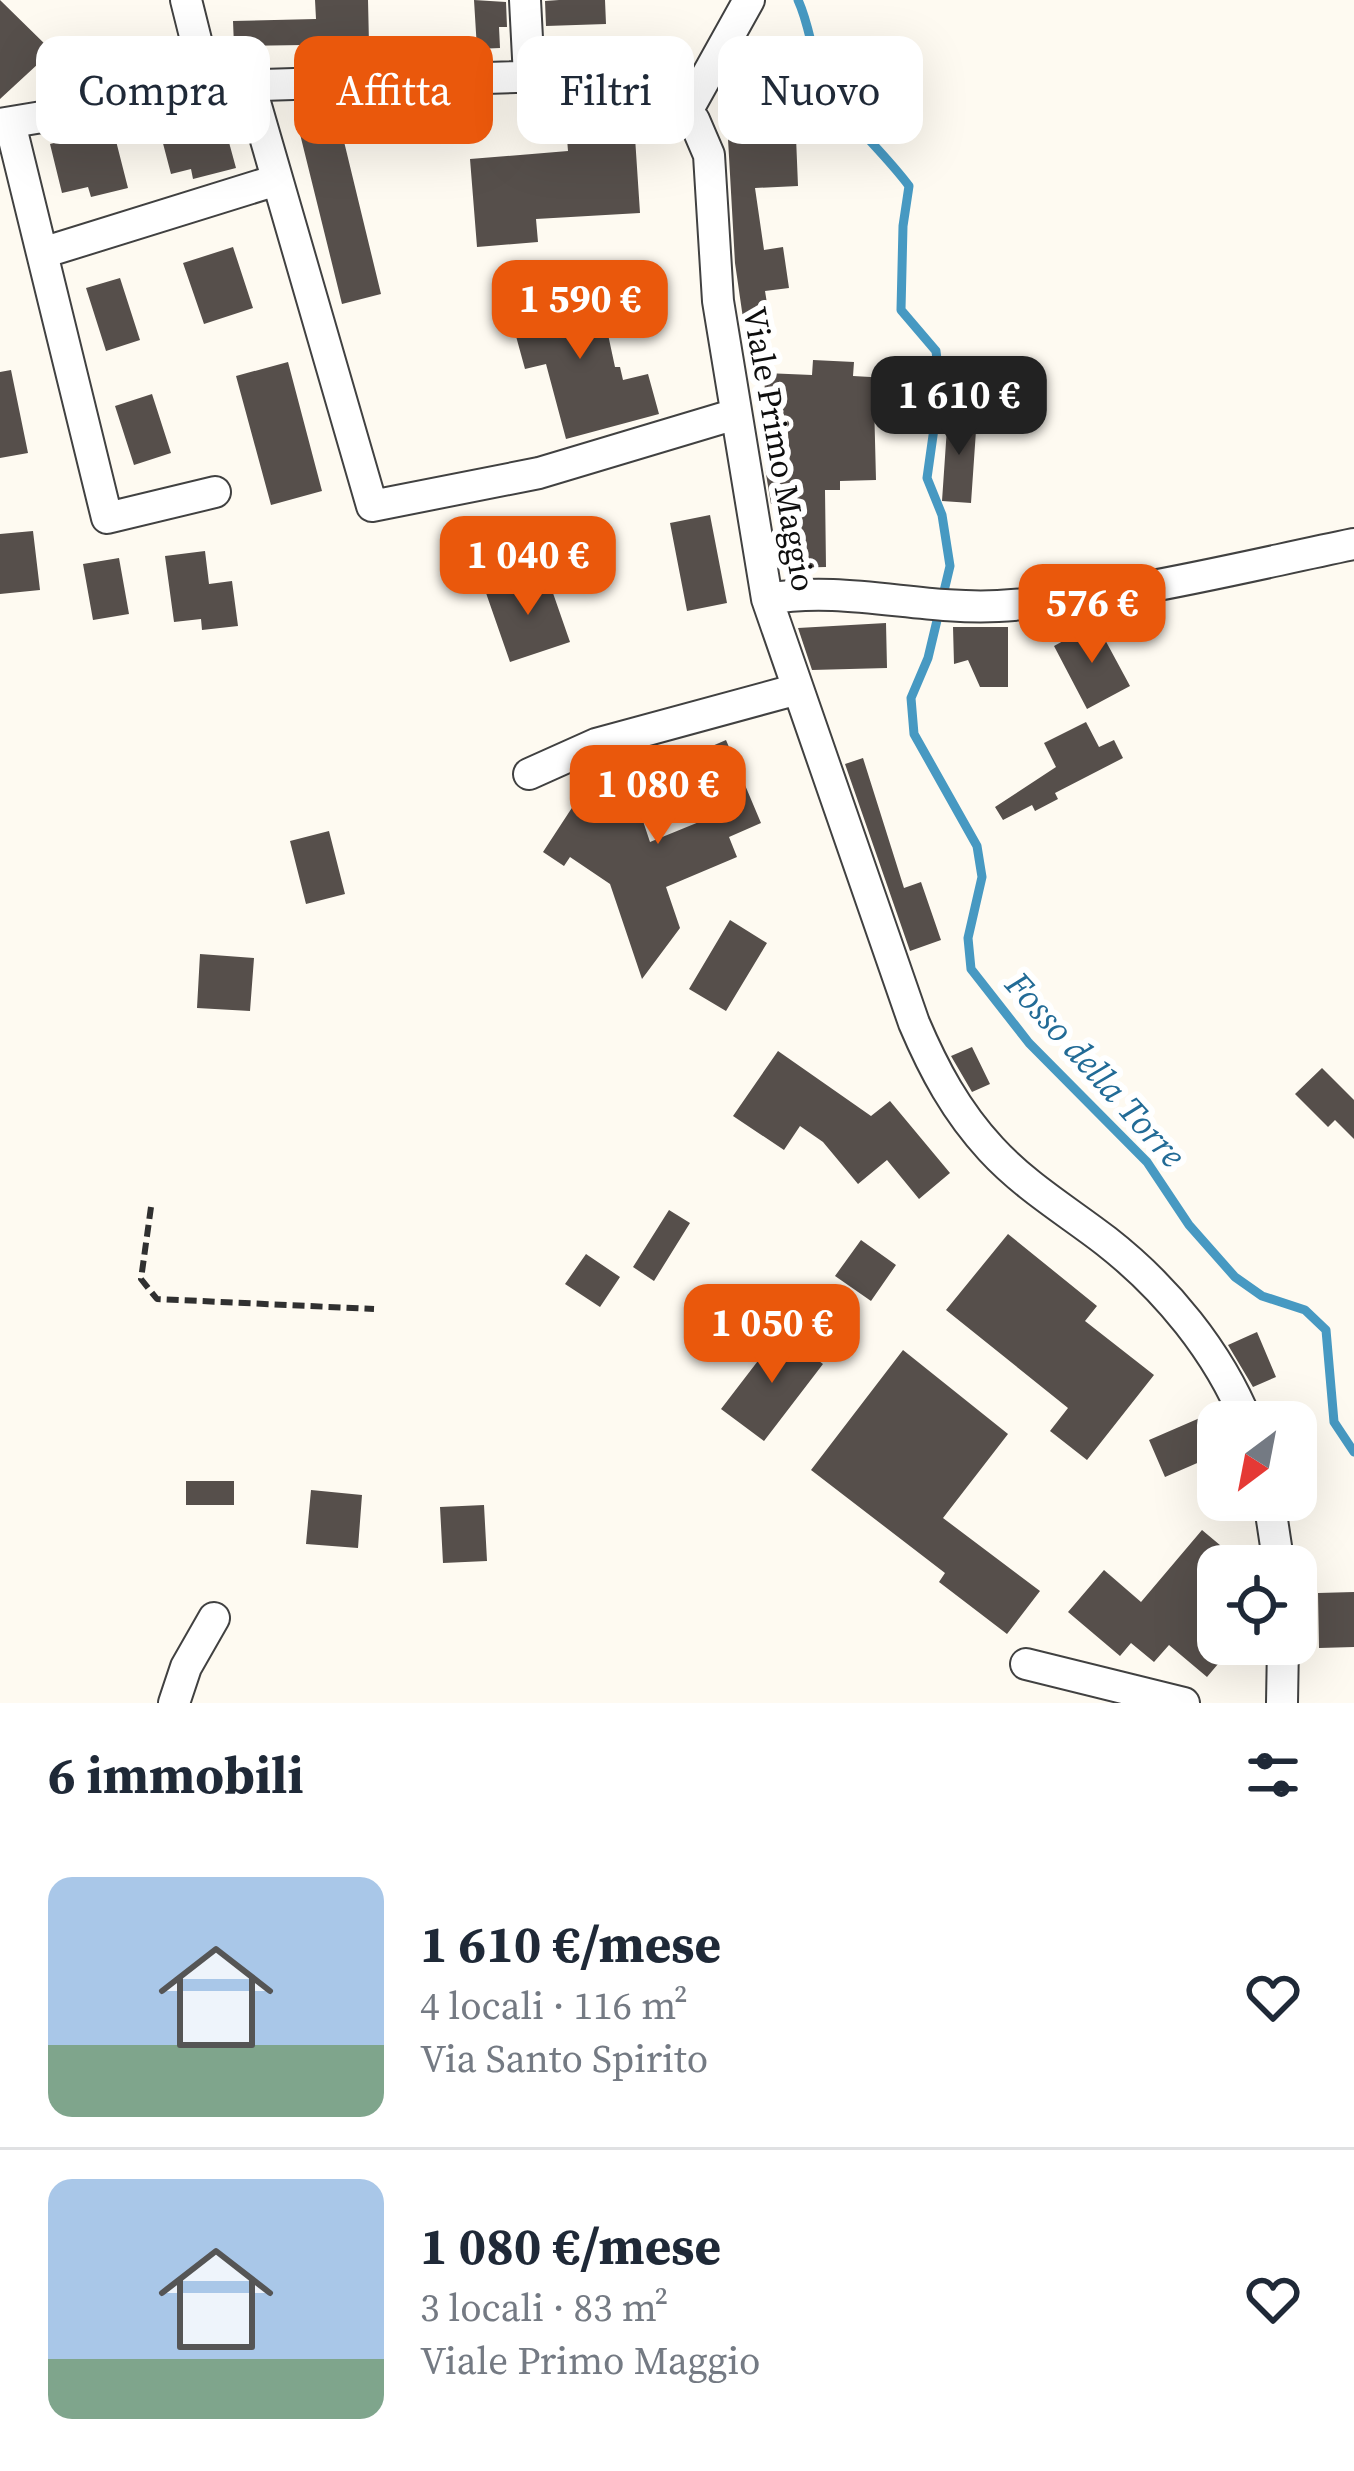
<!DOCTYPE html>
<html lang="it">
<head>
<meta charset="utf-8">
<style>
	body { margin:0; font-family:"Source Serif 4",serif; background:#f6f6f7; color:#1f2937; height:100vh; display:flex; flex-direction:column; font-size:45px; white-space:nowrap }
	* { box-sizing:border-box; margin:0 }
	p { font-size:39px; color:#747a83 }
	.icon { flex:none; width:66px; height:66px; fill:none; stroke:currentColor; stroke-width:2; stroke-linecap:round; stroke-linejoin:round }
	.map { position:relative; height:1703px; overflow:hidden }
	.panel { display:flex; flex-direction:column; background:#fff; flex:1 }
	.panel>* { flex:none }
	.hud { position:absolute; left:36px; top:36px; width:1284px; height:108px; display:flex; gap:24px }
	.needle { width:78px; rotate:212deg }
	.fabs { position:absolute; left:1197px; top:1401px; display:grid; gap:24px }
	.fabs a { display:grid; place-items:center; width:120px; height:120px; border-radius:24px; background:#fff; box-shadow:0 12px 48px #0002; font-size:60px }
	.price { position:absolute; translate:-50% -102px; padding:0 27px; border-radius:24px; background:#ea580c; color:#fff; font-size:39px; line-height:78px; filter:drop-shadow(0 3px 6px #0008) }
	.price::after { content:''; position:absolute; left:50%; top:72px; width:36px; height:27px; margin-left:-18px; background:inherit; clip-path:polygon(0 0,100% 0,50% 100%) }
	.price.current { background:#222; color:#fff }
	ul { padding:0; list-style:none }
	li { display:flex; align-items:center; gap:36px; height:300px; padding:0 48px }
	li+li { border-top:3px solid #e0e1e3 }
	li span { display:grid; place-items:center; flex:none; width:336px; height:240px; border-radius:24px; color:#555 }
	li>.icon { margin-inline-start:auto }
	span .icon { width:144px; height:144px; fill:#fffc; stroke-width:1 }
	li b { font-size:51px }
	h2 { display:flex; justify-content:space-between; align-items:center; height:144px; padding:0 48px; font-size:51px }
	.tag { padding:0 42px; border-radius:24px; background:#fff; box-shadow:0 12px 48px #0002; font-size:42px; line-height:108px }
	.tag.current { background:#ea580c; color:#fff }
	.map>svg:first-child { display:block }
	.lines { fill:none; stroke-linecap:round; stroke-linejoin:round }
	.stream { stroke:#4799c2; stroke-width:9 }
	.building { fill:#564f4b }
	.minor-casing { stroke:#414141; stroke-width:34 }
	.path { stroke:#303030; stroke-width:6; stroke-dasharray:12 6; stroke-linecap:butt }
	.minor { stroke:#fff; stroke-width:30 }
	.labels { text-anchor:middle; stroke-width:12; stroke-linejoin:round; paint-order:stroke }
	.street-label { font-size:33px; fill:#0e0e0e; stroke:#fff }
	.water-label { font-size:36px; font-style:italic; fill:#226b96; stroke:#fff }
</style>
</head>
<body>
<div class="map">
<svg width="1354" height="1703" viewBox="0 0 1354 1703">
	<rect width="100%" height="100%" fill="#fefaf1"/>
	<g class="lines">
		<!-- stream -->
		<path class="stream" d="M798,0c15,32 13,68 36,98 22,31 52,57 75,88l-6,40 -2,84 35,41 4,35 -13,92 15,37 8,51 -22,92 -17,40 3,36 63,112 5,31 -14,61 3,31 58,74 118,119 42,63 46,52 27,19 43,14 21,20 8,92 20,30"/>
	</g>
	<!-- building -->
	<path class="building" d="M0,0l52,51 -52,48z
		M315,0h53l1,44 -135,2 -1,-25 83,-2z
		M474,0l32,2 1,25h-8l1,21 -23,1z
		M559,0h46l1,24 -60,2 -1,-25z
		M738,61h26l-3,77 35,-1 2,49 -43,2 9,62 19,-3 6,41 -24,3 6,37 -26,4 -10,-69 -8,-142h-8l1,-29z
		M634,122l6,91 -104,6 2,23 -61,5 -7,-88 98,-8 -2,-25z
		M224,124l12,44 -43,11 -2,-10 -20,5 -11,-42 29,-7 3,8z
		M340,125l41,169 -39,10 -42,-170z
		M86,135l2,8 27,-6 13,51 -37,9 -3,-10 -26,6 -12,-49z
		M233,247l20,61 -49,16 -21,-61z
		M120,278l20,62 -34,11 -20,-63z
		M597,283l18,84h5l3,13 25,-6 11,40 -93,25 -20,-75 -21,5 -17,-62z
		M813,360l41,2 -1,14 35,2 -1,23h-13l2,79 -36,1v9h-15l1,77 -44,1 -5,-65 -6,1 -6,-36 25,-1 -3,-51 -23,-1 1,-42 47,2z
		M288,362l34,129 -51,14 -35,-129z
		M11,370l17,83 -28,5v-86z
		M152,394l19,59 -37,12 -19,-59z
		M948,413l29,3 -6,87 -29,-2z
		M710,515l17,88 -40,8 -17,-88z
		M33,531l7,59 -40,4v-60z
		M205,551l4,33 23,-3 6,45 -36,4 -1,-11 -27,3 -9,-66z
		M119,558l10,56 -36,6 -10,-56z
		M546,573l24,69 -60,20 -24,-69z
		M886,623l1,45 -75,2 -14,-42z
		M1096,623l34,63 -43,23 -33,-63z
		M953,627h55v60h-28l-12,-27 -14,4z
		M1086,722l13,25 15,-7 9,18 -68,35 3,6 -23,12 -3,-6 -29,15 -8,-13 61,-40 -12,-24z
		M726,740l35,83 -32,14 8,20 -71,30 14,41 -38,51 -32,-95 -40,-27 -6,9 -21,-14 36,-55 15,10 10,-15 38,26 8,24 49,-20 -26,-59z
		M863,758l41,130 17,-6 20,58 -31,11 -65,-187z
		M329,831l16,63 -39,10 -16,-63z
		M730,920l37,23 -41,68 -37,-22z
		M200,954l54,4 -4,53 -53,-3z
		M972,1047l18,37 -18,8 -21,-36z
		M778,1051l93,65 19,-15 60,72 -31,26 -32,-39 -29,24 -35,-42 -23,-16 -16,24 -51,-34z
		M1322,1068l32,32v39l-19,-19 -7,7 -33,-33z
		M669,1210l21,13 -36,58 -21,-14z
		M1008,1234l89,72 -12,15 69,54 -67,85 -37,-29 18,-23 -122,-98z
		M861,1240l35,25 -25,36 -36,-25z
		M586,1254l34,23 -20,30 -35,-23z
		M780,1332l43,32 -59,77 -43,-32z
		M1257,1332l19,45 -23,10 -25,-42z
		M903,1350l105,84 -65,84 97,73 -33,43 -68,-52 6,-9 -134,-103z
		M1209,1414l9,21v19l-53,23 -16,-37z
		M186,1481h48v24h-48z
		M311,1490l51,5 -4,53 -52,-4z
		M484,1505l3,56 -44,2 -3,-56z
		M1202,1530l43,36h-27v78h17l-28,33 -38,-32 -15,17 -23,-19 -11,13 -52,-44 36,-42 37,32z
		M1354,1592v55l-35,1 -1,-55z"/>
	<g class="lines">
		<!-- minor casing -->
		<g class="minor-casing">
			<path id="minor" d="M186,0l22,88
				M525,0l4,77
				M250,85l122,421 167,-33 197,-59
				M686,113l63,-113
				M10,123l97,395 108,-26
				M0,124l229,-38 353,-11 62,10 50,35 15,35 9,146 49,298 147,424c20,47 42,88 77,126 34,37 76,62 115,92 60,47 112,110 141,181
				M42,253l235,-73
				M767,599c76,-14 154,11 231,7 120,-7 239,-38 356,-62
				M529,774l67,-30 202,-55
				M1269,1500l10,66
				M1026,1664l158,39
				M174,1703l12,-36 28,-49
				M1282,1703l1,-59"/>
		</g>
		<!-- path -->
		<path class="path" d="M151,1207l-10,72 16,20 217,10"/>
		<!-- minor -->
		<use href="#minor" class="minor"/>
	</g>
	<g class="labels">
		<!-- street labels -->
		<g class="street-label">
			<text transform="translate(780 449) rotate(80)" y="12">Viale Primo Maggio</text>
		</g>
		<!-- water labels -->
		<g class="water-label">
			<text transform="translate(1096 1069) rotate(48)" y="13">Fosso della Torre</text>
		</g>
	</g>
</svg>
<div class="fabs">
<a><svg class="needle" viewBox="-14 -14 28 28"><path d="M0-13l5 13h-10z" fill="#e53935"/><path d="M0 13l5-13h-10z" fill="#747a83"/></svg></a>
<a><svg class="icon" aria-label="locate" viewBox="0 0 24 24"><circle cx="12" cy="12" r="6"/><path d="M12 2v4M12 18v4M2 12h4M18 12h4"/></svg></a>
</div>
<b class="price" style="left:580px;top:362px">1 590 €</b>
<b class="price current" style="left:959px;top:458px">1 610 €</b>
<b class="price" style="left:528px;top:618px">1 040 €</b>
<b class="price" style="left:1092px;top:666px">576 €</b>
<b class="price" style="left:658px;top:847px">1 080 €</b>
<b class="price" style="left:772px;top:1386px">1 050 €</b>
<div class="hud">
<a class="tag">Compra</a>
<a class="tag current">Affitta</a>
<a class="tag">Filtri</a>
<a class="tag">Nuovo</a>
</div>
</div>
<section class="panel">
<h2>6 immobili<svg class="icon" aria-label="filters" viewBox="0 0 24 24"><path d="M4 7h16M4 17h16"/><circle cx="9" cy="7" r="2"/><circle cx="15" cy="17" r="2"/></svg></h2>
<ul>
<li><span style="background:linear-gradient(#a9c7e8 70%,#7fa58c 0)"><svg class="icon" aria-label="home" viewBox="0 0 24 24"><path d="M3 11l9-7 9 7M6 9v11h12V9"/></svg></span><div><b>1 610 €/mese</b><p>4 locali · 116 m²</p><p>Via Santo Spirito</p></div><svg class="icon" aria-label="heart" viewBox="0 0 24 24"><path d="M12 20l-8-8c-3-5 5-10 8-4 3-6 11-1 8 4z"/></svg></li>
<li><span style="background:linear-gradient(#a9c7e8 75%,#7fa58c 0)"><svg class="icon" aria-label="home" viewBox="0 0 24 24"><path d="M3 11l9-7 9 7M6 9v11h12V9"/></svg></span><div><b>1 080 €/mese</b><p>3 locali · 83 m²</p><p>Viale Primo Maggio</p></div><svg class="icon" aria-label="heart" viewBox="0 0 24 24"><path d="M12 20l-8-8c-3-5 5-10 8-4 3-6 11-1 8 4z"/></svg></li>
</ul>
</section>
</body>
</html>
